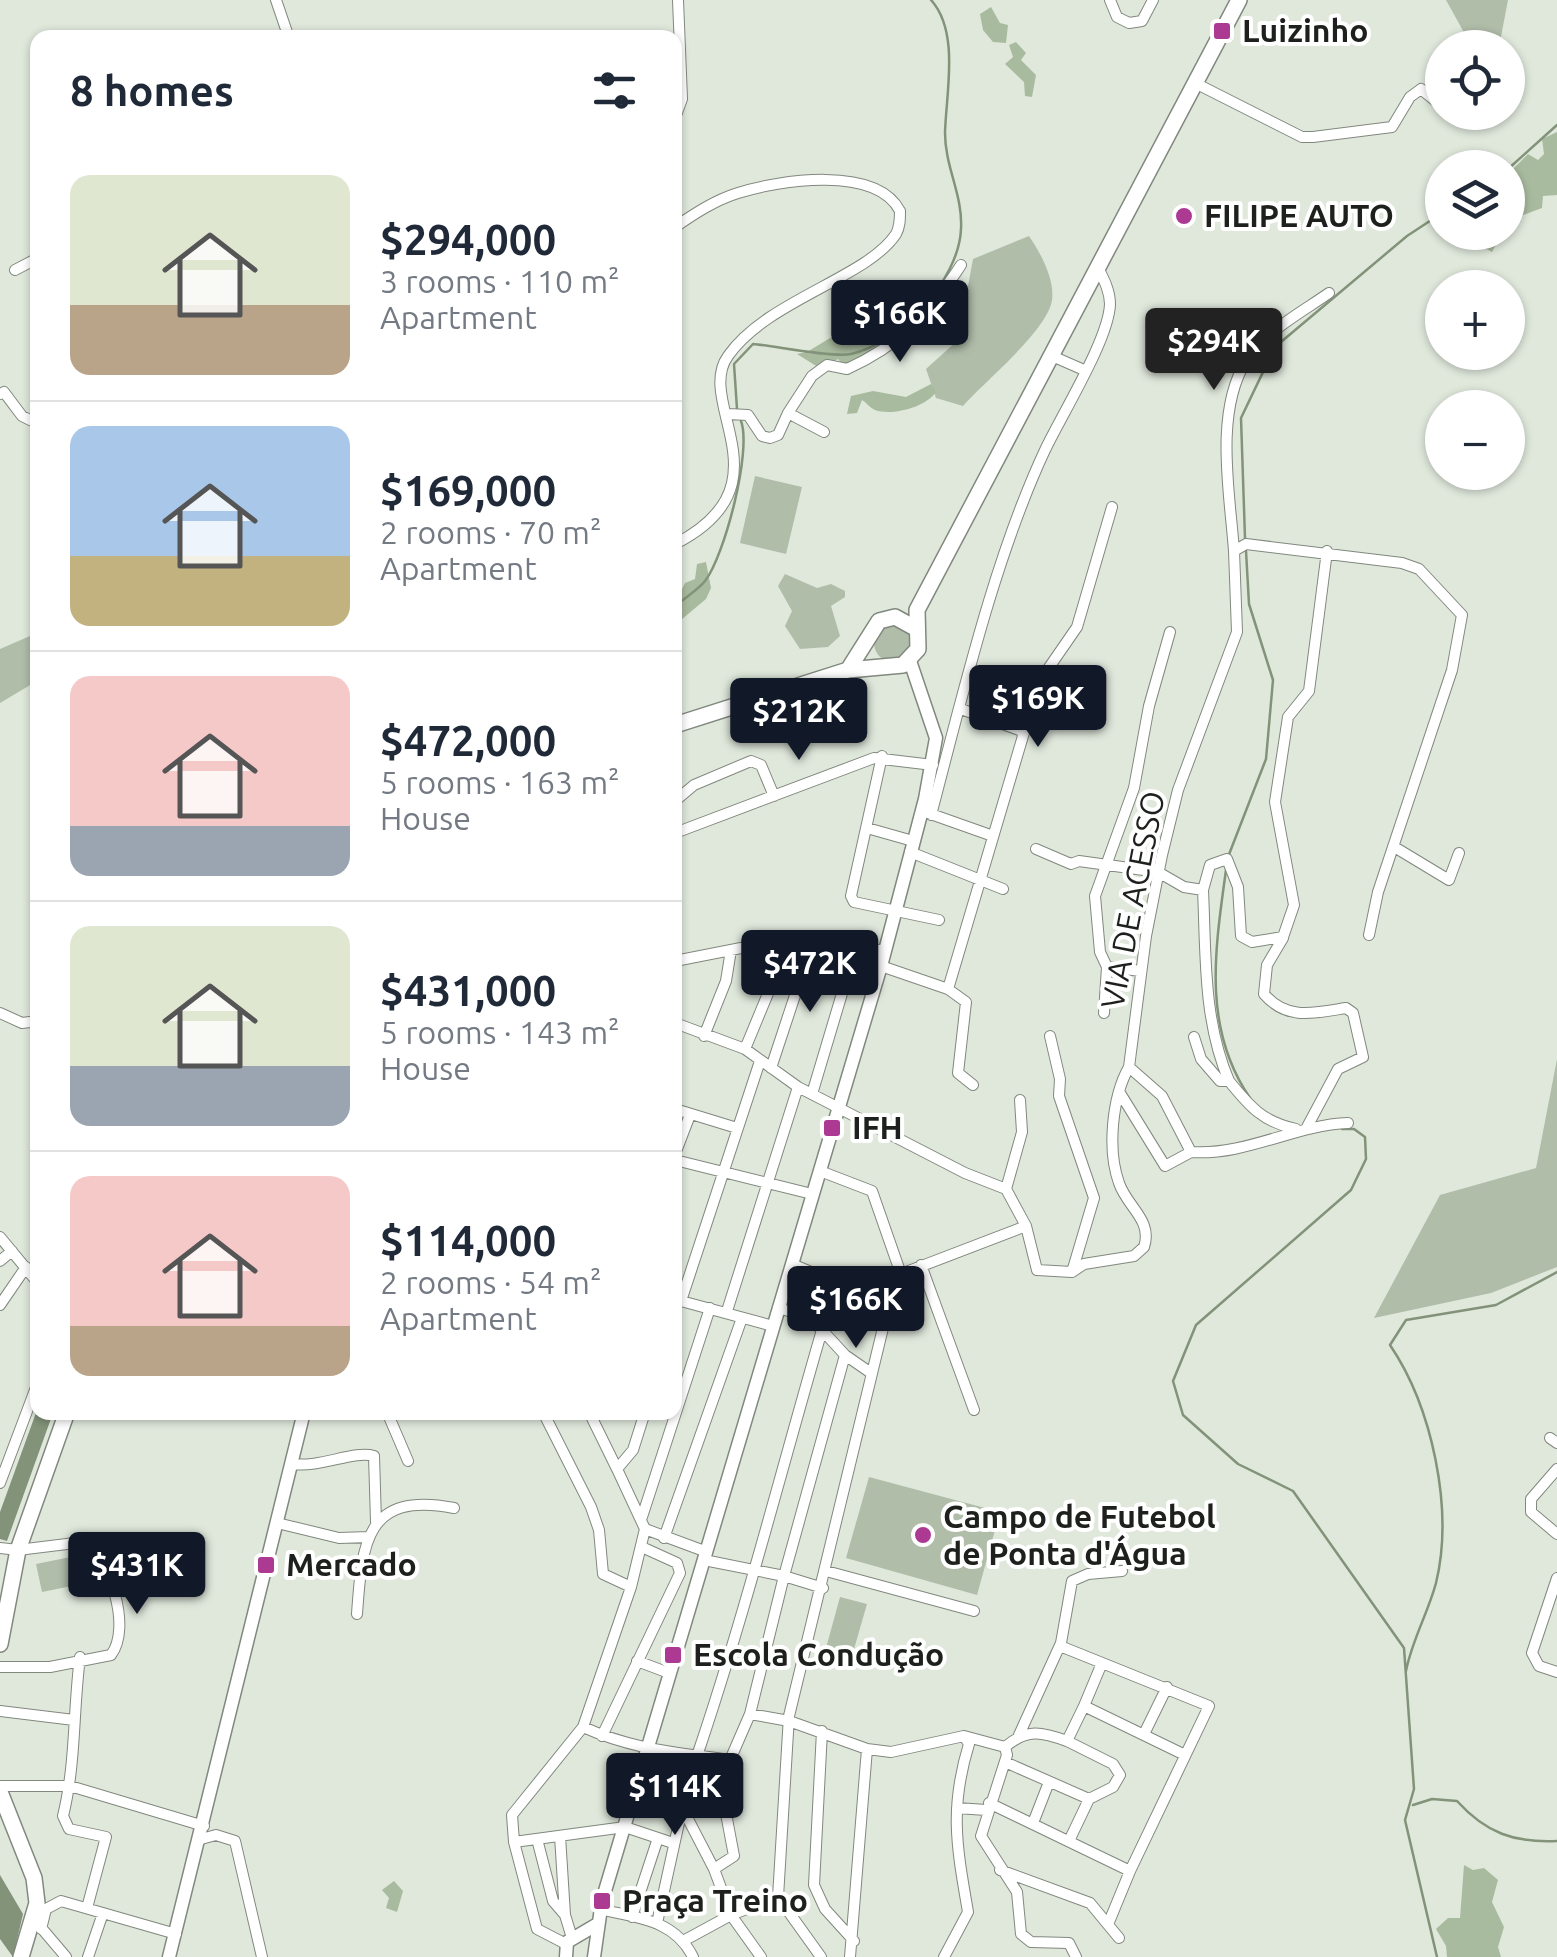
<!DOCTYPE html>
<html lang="en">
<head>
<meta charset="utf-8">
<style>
	body { margin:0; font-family:Ubuntu,sans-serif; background:#f2f2f3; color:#1f2937; height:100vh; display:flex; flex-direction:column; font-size:38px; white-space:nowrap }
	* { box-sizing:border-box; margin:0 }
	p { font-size:32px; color:#747a83 }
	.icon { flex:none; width:55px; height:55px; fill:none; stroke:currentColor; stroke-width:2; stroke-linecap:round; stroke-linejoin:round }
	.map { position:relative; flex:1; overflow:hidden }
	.details { position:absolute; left:30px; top:30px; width:652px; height:1390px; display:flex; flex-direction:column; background:#fff; border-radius:20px; box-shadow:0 2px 8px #0004 }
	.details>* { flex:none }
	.buttons { position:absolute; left:1425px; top:30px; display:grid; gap:20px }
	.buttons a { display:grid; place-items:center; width:100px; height:100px; border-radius:50%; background:#fff; box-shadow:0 2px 8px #0004; font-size:50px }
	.price { position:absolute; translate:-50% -85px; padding:0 22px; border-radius:10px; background:#111827; color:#fff; font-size:32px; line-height:65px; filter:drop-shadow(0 2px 5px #0008) }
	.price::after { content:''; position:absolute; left:50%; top:60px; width:30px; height:22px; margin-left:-15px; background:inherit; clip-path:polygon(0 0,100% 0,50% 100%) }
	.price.selected { background:#222; color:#fff }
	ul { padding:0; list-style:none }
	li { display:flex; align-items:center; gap:30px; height:250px; padding:0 40px }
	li+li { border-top:2px solid #e0e1e3 }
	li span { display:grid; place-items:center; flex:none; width:280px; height:200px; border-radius:20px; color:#555 }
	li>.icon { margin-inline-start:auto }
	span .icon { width:120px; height:120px; fill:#fffc; stroke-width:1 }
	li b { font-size:42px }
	h2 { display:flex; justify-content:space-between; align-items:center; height:120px; padding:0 40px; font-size:42px }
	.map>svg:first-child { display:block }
	.green { fill:#b0bda9 }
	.forest { fill:#a9bb9f }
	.water { fill:#829379 }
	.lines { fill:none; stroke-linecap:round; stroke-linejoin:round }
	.stream { stroke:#829379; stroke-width:2.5 }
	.minor-casing { stroke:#81887e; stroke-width:12 }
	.tertiary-casing { stroke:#81887e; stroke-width:15 }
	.primary-casing { stroke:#81887e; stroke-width:18 }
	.minor { stroke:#fff; stroke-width:10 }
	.tertiary { stroke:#fff; stroke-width:12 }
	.primary { stroke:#fff; stroke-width:15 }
	.poi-dot { fill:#ac3992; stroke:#fff; stroke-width:4 }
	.labels { text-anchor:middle; stroke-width:8; stroke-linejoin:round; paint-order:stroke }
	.poi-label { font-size:32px; font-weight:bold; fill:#1d201c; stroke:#fff; text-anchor:start }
	.street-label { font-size:32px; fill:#1d201c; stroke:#fff }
</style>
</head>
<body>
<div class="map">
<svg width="1557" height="1957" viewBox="0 0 1557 1957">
	<rect width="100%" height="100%" fill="#e0e8dc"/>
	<!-- green -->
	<path class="green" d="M1446,0h62l-9,47h-27z
		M1029,236c11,16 26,43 23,64 -4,30 -68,82 -89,106l-27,-8 -10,-29 32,-29 15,-81z
		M755,476l47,11 -16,67 -46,-11z
		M785,574l32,14 14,-4 14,7v6l-14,9 9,30 -12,11 -28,2 -15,-23 7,-15 -14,-25z
		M874 643a19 19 0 1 1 38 0a19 19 0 1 1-38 0Z
		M37,633v48l-37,22v-54z
		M1557,1059v208l-66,26 -117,25 66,-123 96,-27z
		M869,1477l131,35 -23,83 -131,-37z
		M90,1553l6,28 -54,11 -6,-28z
		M840,1597l27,7 -15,52 -26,-8z"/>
	<!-- forest -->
	<path class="forest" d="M991,7l9,16 8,2 -2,18 -13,-1 -10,-12 -3,-16z
		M1016,42l10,11 -5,7 15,15 -4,22 -7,-1 -1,-14 -19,-18 8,-7 -4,-12z
		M1557,132v63l-14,1 -1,12 -24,9 -9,-3 -1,-40 20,-20 10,6 6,-6 -2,-15z
		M1508,227l2,5 -3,6 -8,1 -7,13 -17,-9 -1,-10 34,-1z
		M927,290l7,7 -33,34 -6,-7 6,-11h8l9,-21z
		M881,325l15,16 -6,11 -11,-3 -36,16 -5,-6 -17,10 -24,-15 10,-2 28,-17 5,8 14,2z
		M931,384l5,8c-11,16 -45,24 -61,18 -5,-2 -8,-7 -13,-10l-5,13 -10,1 4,-18 22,-5 33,6z
		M706,562l5,26 -5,11 -31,26v-33l5,1 5,-10 10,-4 2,-15z
		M1464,1865l9,5 11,-2 14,12 -6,22 12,25 -6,20 3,10h-54l-1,-11 -10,-17 12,-11h12z
		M394,1881l9,10 -6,21 -11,-4 3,-10 -7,-8z"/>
	<!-- water -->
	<path class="water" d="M37,1410l16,3 -46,128 -7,-2v-27z
		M0,1875l23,39 -10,43 -13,-18z"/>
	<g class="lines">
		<!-- stream -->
		<path class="stream" d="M1508,169l49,-44
			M737,409l-3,-45 19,-20c22,2 81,14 98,10 49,-11 108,-74 110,-125 2,-34 -16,-62 -16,-96 1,-40 15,-101 -14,-133
			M1245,538l-4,-120 34,-71 132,-111 35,-23
			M675,607c9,-9 23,-17 30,-26 20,-26 47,-131 36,-160
			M1228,857l38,-98 7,-79 -24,-76 -3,-53
			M1226,870c-11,80 -24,158 24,228
			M1342,1129h12l11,8 1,22 -15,31 -155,135 -23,56 10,34 55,49 55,27 111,157 10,141 -9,31 32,137
			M1406,1671c6,-31 22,-58 30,-88 18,-74 -4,-176 -46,-238l16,-25 90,-15 61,-33
			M1413,1805l19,-6 25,2c29,32 57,42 100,40"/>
		<!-- minor casing -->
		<g class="minor-casing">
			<path id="minor" d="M276,0l13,38
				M1110,0l7,17 12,6 13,-2 11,-21
				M1195,83l107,54h11l79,-10 18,-30 11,-8 16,13
				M675,118l7,-19 -4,-99
				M675,227c19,-13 40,-27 63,-34 41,-13 138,-28 162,18 0,8 0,16 -4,23 -29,44 -129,66 -168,122 -34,47 63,129 -53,188
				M15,270l23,-12
				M1052,356l32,14
				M0,394l4,-2 18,24 16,8
				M788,413l24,-37 15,-11 20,4c53,-24 82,-55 114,-104
				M728,414l20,1 14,21 8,2 8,-3 10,-22 36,19
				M1234,551c-4,-57 -20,-138 12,-190 18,-29 56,-49 83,-68
				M961,709l61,22
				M882,756l-31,140 3,6 85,18
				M675,801l19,-16 57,-24 10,4 13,31
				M928,813l65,23
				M931,815c31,-117 63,-256 114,-365 17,-36 64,-111 65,-146 0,-13 -6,-25 -12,-36
				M867,828l46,13
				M675,833l199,-75 59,7
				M1396,848l53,32 10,-27
				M1036,849l35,15 8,-3 79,11 26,15 19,3 7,-25 17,-6 11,28 3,49 11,6 31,-5 11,-32 -19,-103 13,-85 21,-26 18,-140
				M910,852l93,37
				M1203,890c3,65 0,130 26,191
				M1283,938l-16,27 -3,29c23,27 51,19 82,14l7,5 10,44 -25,12 -31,58
				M675,961l66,-13 144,2
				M881,966l67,23 18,13 -8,71 15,12
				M1107,967l34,4
				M948,989l91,-307 38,-55 35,-120
				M0,1013l22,10 16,-2
				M1104,1013l3,-46 -7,-15 -5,-56 39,-108 15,-82 21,-74
				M675,1023l70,26 53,38 167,86 41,16
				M704,1036l22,-55 5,-31
				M1050,1036l10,43 -1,17 35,102 -22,74
				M1194,1037l7,22 19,22h9c21,26 34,41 67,48
				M745,1049l41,-99
				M760,1061l-79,240 92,25
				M1129,1067l33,29 29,56c55,4 103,-27 157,-29
				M771,1068l39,-118
				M1120,1093l45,73 26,-14
				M812,1094l43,-144
				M675,1109l62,19
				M675,1154l15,-39
				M675,1160l137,34
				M820,1171l52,20 30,86
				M1006,1189l20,37 11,44 35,2 12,-8 50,-8 10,-9c9,-27 -17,-40 -25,-64 -12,-33 -7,-86 10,-116l17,-131 16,-81 16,-65 59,-158 -3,-81 12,-7 156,19 17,6 43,46 -10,55 -74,222 -9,43
				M1006,1189l16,-57 -2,-32
				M0,1237l38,46
				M0,1261l12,-10
				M792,1264l24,10 -10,42
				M921,1265l53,145
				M0,1305l26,-38
				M778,1308l28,8 16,14
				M727,1311l71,-224
				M845,1355l26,18
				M387,1412l21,49
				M543,1412l48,95 8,23 4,44 28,13
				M589,1412l28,57
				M645,1412l-12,38 -16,19 28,60 62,23
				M1550,1438l7,5
				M292,1464c29,4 62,-14 82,-8l2,66
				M1557,1469l-26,30v13l26,22
				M0,1483l38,-101
				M642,1517l68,-209
				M277,1523l62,15 30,-1
				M664,1538l78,-220
				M0,1548l18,2 65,-8c27,17 49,86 28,113l-61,12h-50
				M826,1571l148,40
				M1557,1578l-25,75 7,13 18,6
				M357,1614c5,-72 9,-123 97,-106
				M80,1657c-7,54 -4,106 -17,159l6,13 37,8 -19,71
				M637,1661l32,12
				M1084,1706l18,-43
				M0,1711l74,9
				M750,1714l39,7 78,28 24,3 73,-16 5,8c-20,65 -12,104 -1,168l-24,45
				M583,1727c51,23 93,25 147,33l20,-46 34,-138 39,12
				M822,1731l-8,154 11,24 29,32
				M1144,1734l23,-47
				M1019,1735l42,-92 11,-62 16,-7 34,-3
				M602,1736l78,-163 -3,-10 -33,-15
				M964,1736l41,11 2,8 -26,81 36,56 4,42 10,8 38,1 7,14
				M1067,1741l46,23 7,11 -7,12 -24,12 -20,42
				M1005,1747c22,-19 37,-15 62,-6l17,-35 101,49
				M677,1753l-2,41 39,75 17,46 30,42
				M698,1753c47,-139 83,-282 124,-423l23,25 -61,221 -80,-16
				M1005,1762l84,37
				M0,1786h70l134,40
				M989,1803l141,68 79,-165 -149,-60
				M957,1808l29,2
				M1033,1823l16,-41
				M560,1836l5,79
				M201,1839l15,-4 19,6 27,116
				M537,1839l16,62 12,14 7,23
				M514,1842l111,-15 48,16
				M714,1869l20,-13 -10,-53 6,-43
				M1000,1870l90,33 29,35
				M599,1909c38,9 75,10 94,48
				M632,1917l26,-79
				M1109,1922l21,-51
				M657,1923l25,-114
				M38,1924l28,33
				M41,1929l5,-20 15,-8 115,33
				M685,1940l46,-25 47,-18
				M566,1944l-29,-15 -23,-87 -2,-27 71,-88 48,-140 14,-58
				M88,1957l15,-44
				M821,1957l-43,-60 11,-181 101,-417 16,-27 120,-46
				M850,1957l17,-208"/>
		</g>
		<!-- tertiary casing -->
		<g class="tertiary-casing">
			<path id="tertiary" d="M169,1957l135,-545
				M566,1957l1,-15 29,-17
				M594,1957l8,-56 279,-935 44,-167 11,-61 -26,-77"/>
		</g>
		<!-- primary casing -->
		<g class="primary-casing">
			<path id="primary" d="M848,670l31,-49 16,-4 20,11
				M675,725l173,-55 55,-5 15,-16 -1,-39 322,-610
				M0,1644l18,-94 49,-138
				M0,1792l34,86 3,25 -16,54"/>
		</g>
		<!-- minor -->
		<use href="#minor" class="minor"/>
		<!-- tertiary -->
		<use href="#tertiary" class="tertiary"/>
		<!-- primary -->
		<use href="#primary" class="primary"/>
	</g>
	<!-- markers -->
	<g class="poi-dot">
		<rect x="1212" y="21" width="20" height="20" rx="5"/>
		<circle cx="1184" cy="216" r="10"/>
		<rect x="822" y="1118" width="20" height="20" rx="5"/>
		<circle cx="923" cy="1535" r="10"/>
		<rect x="256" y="1555" width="20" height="20" rx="5"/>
		<rect x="663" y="1645" width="20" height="20" rx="5"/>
		<rect x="592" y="1891" width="20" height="20" rx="5"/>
	</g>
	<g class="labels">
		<!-- poi labels -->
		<g class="poi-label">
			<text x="1242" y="42">Luizinho</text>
			<text x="1204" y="227">FILIPE AUTO</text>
			<text x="852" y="1139">IFH</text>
			<text x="943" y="1528">Campo de Futebol<tspan x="943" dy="37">de Ponta d'Água</tspan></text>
			<text x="286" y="1576">Mercado</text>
			<text x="693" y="1666">Escola Condução</text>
			<text x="622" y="1912">Praça Treino</text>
		</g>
		<!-- street labels -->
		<g class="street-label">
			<text transform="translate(1133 900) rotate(-79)" y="11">VIA DE ACESSO</text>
		</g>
	</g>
</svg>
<div class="buttons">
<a><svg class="icon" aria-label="locate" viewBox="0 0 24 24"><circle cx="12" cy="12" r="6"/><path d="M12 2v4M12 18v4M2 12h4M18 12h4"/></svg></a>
<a><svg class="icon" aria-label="layers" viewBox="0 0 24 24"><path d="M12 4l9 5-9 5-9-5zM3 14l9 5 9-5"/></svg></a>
<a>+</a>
<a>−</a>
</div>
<b class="price" style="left:900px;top:365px">$166K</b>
<b class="price selected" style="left:1214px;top:393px">$294K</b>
<b class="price" style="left:1038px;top:750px">$169K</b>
<b class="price" style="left:799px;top:763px">$212K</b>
<b class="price" style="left:810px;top:1015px">$472K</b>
<b class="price" style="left:856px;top:1351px">$166K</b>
<b class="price" style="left:137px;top:1617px">$431K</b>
<b class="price" style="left:675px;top:1838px">$114K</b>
<section class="details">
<h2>8 homes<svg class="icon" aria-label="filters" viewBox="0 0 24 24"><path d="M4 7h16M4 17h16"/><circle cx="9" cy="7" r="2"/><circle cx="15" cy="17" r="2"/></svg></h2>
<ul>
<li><span style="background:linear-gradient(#dfe7d0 65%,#b9a48a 0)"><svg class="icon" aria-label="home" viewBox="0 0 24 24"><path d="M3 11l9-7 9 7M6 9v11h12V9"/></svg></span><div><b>$294,000</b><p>3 rooms · 110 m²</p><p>Apartment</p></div></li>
<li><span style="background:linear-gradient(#a9c7e8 65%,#c2b280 0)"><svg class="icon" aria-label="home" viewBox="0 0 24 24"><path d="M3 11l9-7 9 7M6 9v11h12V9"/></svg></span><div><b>$169,000</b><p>2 rooms · 70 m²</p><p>Apartment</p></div></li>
<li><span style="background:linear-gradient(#f6c9c9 75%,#9aa5b1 0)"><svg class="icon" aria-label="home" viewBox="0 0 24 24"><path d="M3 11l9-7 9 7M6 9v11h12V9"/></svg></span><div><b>$472,000</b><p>5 rooms · 163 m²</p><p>House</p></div></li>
<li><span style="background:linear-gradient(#dfe7d0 70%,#9aa5b1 0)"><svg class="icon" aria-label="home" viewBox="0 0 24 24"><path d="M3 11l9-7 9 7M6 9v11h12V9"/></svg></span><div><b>$431,000</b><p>5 rooms · 143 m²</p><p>House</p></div></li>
<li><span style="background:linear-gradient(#f6c9c9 75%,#b9a48a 0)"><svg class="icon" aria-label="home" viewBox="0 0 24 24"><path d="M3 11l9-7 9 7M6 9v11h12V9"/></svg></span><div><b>$114,000</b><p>2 rooms · 54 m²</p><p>Apartment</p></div></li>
</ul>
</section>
</div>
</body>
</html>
